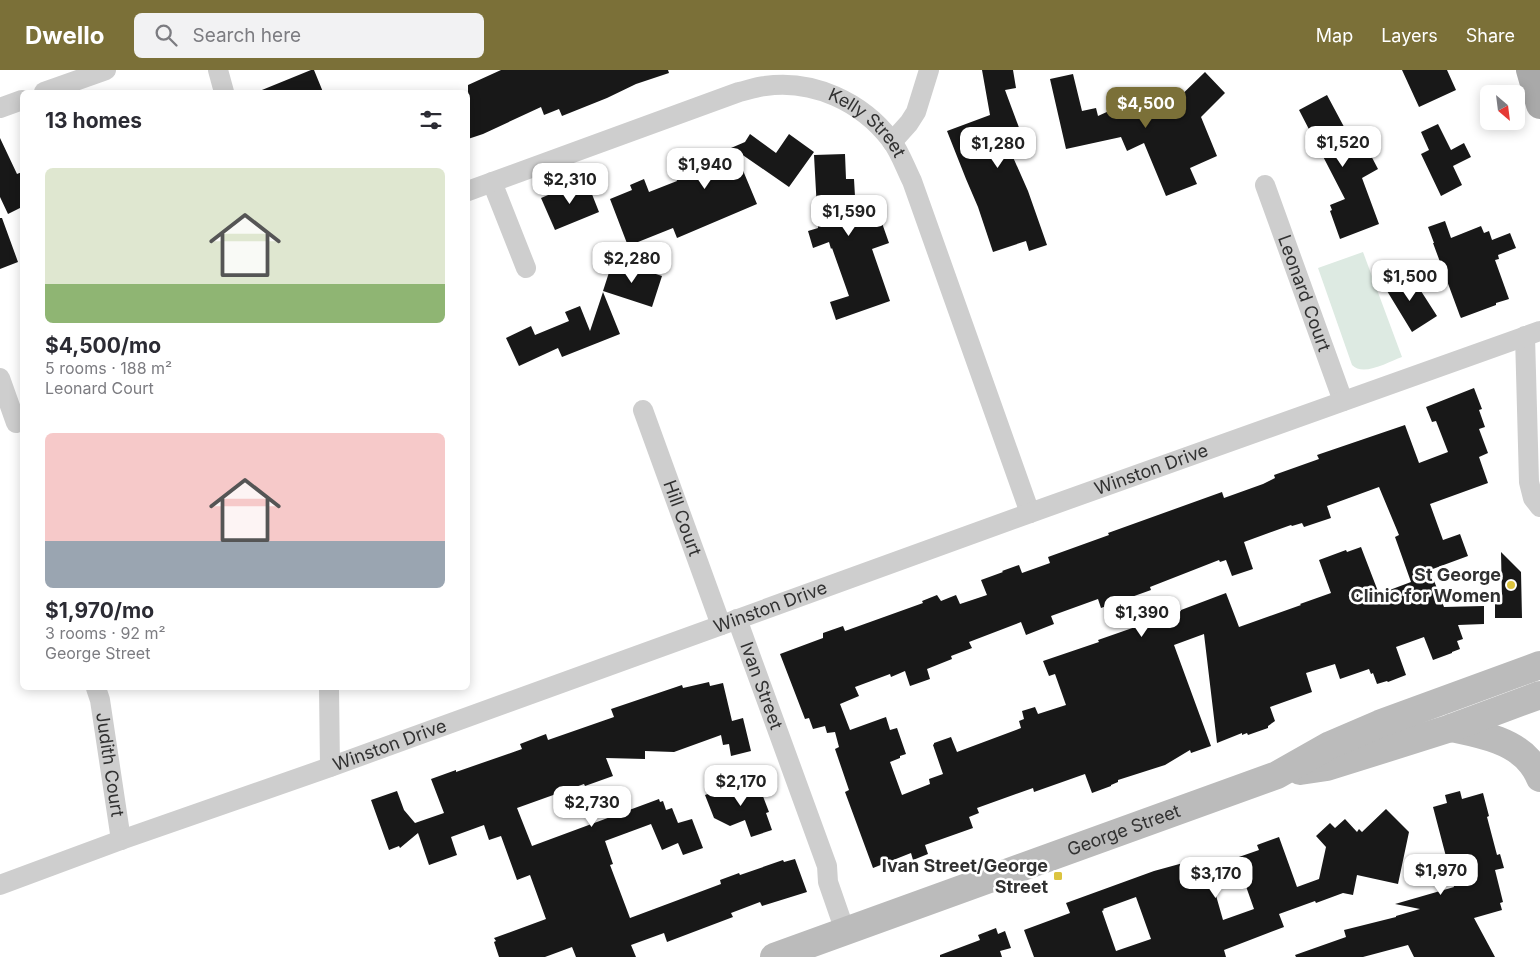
<!DOCTYPE html>
<html lang="en">
<head>
<meta charset="utf-8">
<style>
	body { margin:0; font-family:Inter,sans-serif; background:#f2f2f3; color:#2b2b33; height:100vh; display:flex; flex-direction:column; font-size:19px; white-space:nowrap }
	* { box-sizing:border-box; margin:0 }
	p { font-size:16px; color:#7c7c81 }
	.icon { flex:none; width:28px; height:28px; fill:none; stroke:currentColor; stroke-width:2; stroke-linecap:round; stroke-linejoin:round }
	.map { position:relative; flex:1; overflow:hidden }
	.details { position:absolute; left:20px; top:20px; width:450px; height:600px; display:flex; flex-direction:column; background:#fff; border-radius:8px; box-shadow:0 2px 12px #0003 }
	.details>* { flex:none }
	.needle { width:32px; rotate:152deg }
	.tools { position:absolute; left:1480px; top:15px; display:grid; gap:10px }
	.tools a { display:grid; place-items:center; width:45px; height:45px; border-radius:8px; background:#fff; box-shadow:0 2px 12px #0003; font-size:25px }
	.price { position:absolute; translate:-50% -42px; padding:0 11px; border-radius:10px; background:#fff; color:#222; font-size:16px; line-height:32px; filter:drop-shadow(0 1px 2px #0008) }
	.price::after { content:''; position:absolute; left:50%; top:30px; width:15px; height:11px; margin-left:-8px; background:inherit; clip-path:polygon(0 0,100% 0,50% 100%) }
	.price.selected { background:#7b7038; color:#fff }
	ul { padding:0; list-style:none }
	li { display:grid; align-content:center; gap:10px; height:265px; padding:0 25px }
	li span { display:grid; place-items:center; height:155px; border-radius:8px; color:#555 }
	li>.icon { margin-inline-start:auto }
	span .icon { width:90px; height:90px; fill:#fffc; stroke-width:1 }
	li b { font-size:21px }
	h2 { display:flex; justify-content:space-between; align-items:center; height:60px; padding:0 25px; font-size:21px }
	header { display:flex; align-items:center; gap:30px; box-sizing:border-box; height:70px; padding:0 25px; background:#7b7038; color:#fff }
	header strong { font-size:24px }
	nav { display:flex; gap:28px; margin-inline-start:auto; font-size:18px }
	.search { width:350px; height:45px; background:#f2f2f3; display:flex; align-items:center; gap:12px; box-sizing:border-box; padding:0 18px; border-radius:8px; color:#7c7c81; font-size:19px }
	.map>svg:first-child { display:block }
	.green { fill:#ddeae2 }
	.building { fill:#181818; fill-rule:evenodd }
	.lines { fill:none; stroke-linecap:round; stroke-linejoin:round }
	.street { stroke:#cecece; stroke-width:20 }
	.secondary { stroke:#bbb; stroke-width:28 }
	.primary { stroke:#a9a9a9; stroke-width:28 }
	.poi-dot { fill:#dcc43f; stroke:#fff; stroke-width:2 }
	.labels { text-anchor:middle; stroke-width:5; stroke-linejoin:round; paint-order:stroke }
	.street-label { font-size:18px; fill:#313131; stroke:#fff }
	.poi-label { font-size:18px; font-weight:bold; fill:#313131; stroke:#fff; text-anchor:end }
</style>
</head>
<body>
<header>
<strong>Dwello</strong>
<div class="search"><svg class="icon" aria-label="search" viewBox="0 0 24 24"><circle cx="10" cy="10" r="6"/><path d="M15 15l6 6"/></svg>Search here</div>
<nav><a>Map</a><a>Layers</a><a>Share</a></nav>
</header>
<div class="map">
<svg width="1540" height="887" viewBox="0 0 1540 887">
	<rect width="100%" height="100%" fill="#fff"/>
	<!-- green -->
	<path class="green" d="M1363,182l39,105c-14,5 -39,20 -50,8l-34,-97z"/>
	<!-- building -->
	<path class="building" d="M311,0h3l9,22h-66z
		M501,0h167l1,3 -33,11 -29,14 -45,18 -3,-7 -15,6 -3,-8 -58,27 -15,5v-54z
		M982,0h31l3,18 -11,2 16,43 -16,6 23,52 19,54 -18,6 -3,-10 -33,11 -15,-45 -12,-28 -19,-48 43,-16z
		M1402,0h45l9,20 -37,17z
		M1205,2l20,21 -24,24 16,39 -27,12 7,16 -31,12 -22,-53 -17,8 -6,-14 -55,12 -16,-70 23,-5 9,37 14,-3 2,8 35,-16 6,12 21,-10 5,9z
		M1327,25l31,58 9,-5 11,21 -16,9 17,46 -39,15 -10,-28 2,-1 -2,-5 15,-6 -46,-89z
		M1438,54l13,26 13,-7 7,14 -18,9 9,19 -21,11 -20,-42 8,-4 -8,-18z
		M750,64l26,19 13,-19 25,18 -25,35 -55,-38 23,55 -80,34 -4,-10 -45,18 -18,-47 22,-9 -2,-5 14,-6 5,13 28,-11 -5,-14 15,-6 2,5 56,-24z
		M0,68l17,36 5,-2v35l-14,7 -8,-17z
		M845,84l1,25h8l2,35 20,-8 13,37 -17,6 18,52 -54,19 -6,-18 19,-6 -17,-48 -1,1 -2,-7 -16,6 -5,-17 10,-3 -4,-73z
		M586,109l13,33 -44,18 -14,-32z
		M0,148h2l16,44 -18,7z
		M1445,151l6,17 30,-12 3,7 5,-2 3,9 18,-7 6,15 -18,7 1,4 -4,1 14,39 -13,4v2l-35,13 -1,-2 -27,-73h1l-6,-16z
		M613,190l49,16 -10,31 -49,-16z
		M1402,205l3,2 3,-2 11,17 2,-1 16,25 -25,16 -28,-46z
		M603,222l17,42 -58,23 -4,-9 -39,18 -13,-28 25,-12 4,9 34,-14 -4,-9 15,-6 10,25z
		M1474,318l8,21 -3,1 6,17 -6,2 9,24 -9,4 9,26 -58,21 13,36 17,-6 8,22 -38,14 14,37 40,-1v18l-26,1 5,14 -6,2 3,8 -8,3v1l-19,7 -9,-23 -28,10 10,28 -18,7 -1,-1 -10,3 -4,-11 -2,1 -2,-5 -29,10 -5,-15 -29,9 6,19 -42,15 5,14 -7,5v2l-20,7 -1,-2 -5,2v-2l-25,10 -13,-109 -30,11 37,101 -20,7 -1,-3 -25,15 -47,15v2l-7,3v1l-19,7 -7,-19 -51,18 -1,-4 -56,20 2,5 -10,4 4,11 -48,17 3,9 -15,6 -2,-7 -38,15 -28,-76 4,-2 -14,-41 4,-2 -4,-15 -8,1 -2,-7 -12,3 -4,-11 -4,1 -25,-65 43,-16v-5l20,-7 2,5 78,-28 -1,-2 15,-6 4,6 15,-6 4,9 27,-9 -6,-15 22,-8 -1,-1 17,-6 3,8 28,-10 -2,-6 61,-22 -1,-2 114,-41 2,6 39,-14 12,-6 -1,-3 45,-16 -2,-4 88,-30 14,38 29,-11 -12,-31 -4,1 -6,-15zM1379,417l20,48 -4,2 16,45 -32,12 -18,-47 -14,5 -1,-2 -27,10 12,33 -31,11 1,1 -62,22 -13,-34 -45,17v1l-83,29 1,2 -56,19 6,15 6,-2 11,31 -28,9 -3,-7 -13,4 2,8 -5,2 2,7 -64,24 -6,-15 -17,6v1l-1,1 10,29 -14,5 1,5 -28,11 -12,-33 10,-4v-2l6,-2 -9,-26 -7,2 -4,-13 -36,13 -10,-26 19,-8 -4,-9 35,-13 1,3 14,-6 5,15 20,-7 -3,-10 25,-10 -1,-3 21,-8 -3,-6 52,-20 5,13 28,-11 -3,-8 47,-17 3,9 50,-18 -1,-3 69,-27 1,2 6,-2 6,16 21,-7 -9,-27 47,-17 1,1 10,-3 2,4 27,-9 -4,-12z
		M1501,482l20,20 1,46h-27v-19h7z
		M709,612l1,4 13,-3 9,38 11,-3 8,33 -20,5 -2,-12 -6,1 -2,-10 -47,17 -29,-1v8l-39,-1 7,18 -28,10 -1,-2 -67,24 15,38 127,-47 1,3 3,-1 3,9 6,-2 6,15 14,-4 11,29 -20,7 -5,-12 -16,7 -11,-26 -46,17 8,23 -3,1 20,53 91,-34 -1,-4 19,-7 1,2 43,-15 1,2 11,-3 12,33 -45,14 -2,-4 -29,11 2,4 -66,25 -3,-9 -33,12 5,12h-60l-4,-10 -27,10h-46l-5,-15 2,-1 -2,-3 52,-19 -16,-44 -13,5 -16,-44 -12,4 -5,-15 -33,12 6,18 -28,10 -11,-32 -18,15 -1,-2 -10,4 -18,-50 26,-9 7,19 11,13 29,-10 -13,-34 25,-9v2l66,-23 -2,-5 26,-10 2,6 66,-23 -3,-8 71,-24 1,3z
		M756,708l13,34 -3,1 6,17 -21,7 -6,-17 -15,6 -16,-8 -9,-23 19,-7 1,2z
		M1460,721l2,8 21,-6 6,23 -2,1 10,38 3,-1 4,14 -9,2 8,32 -3,1 2,7 -28,8 21,39h-81l-6,-12 -45,12h-67l-1,-2 51,-18 -2,-7 52,-13v-1l24,-7 -25,-5 59,-17 -21,-80 14,-4 -2,-8z
		M1386,739l23,23 -11,52 -41,-9 -4,20 -10,-2 -27,10 -1,-2 -36,13 5,13 -60,23 2,7h-192l-10,-27 46,-17 -4,-10 88,-32 51,-14 18,63 31,-11 -18,-51 23,-8 -2,-5 22,-8 18,50 22,-8 7,-32 -10,-11 14,-13 5,5 10,-9 12,13 2,-3 3,3zM1136,827l15,42 -35,12 -14,-40 2,-1 -1,-1z
		M996,858l2,6 7,-3 6,17 -11,3 2,6h-62v-2l40,-15 -2,-5z"/>
	<g class="lines">
		<!-- street -->
		<g class="street">
			<path d="M218,0l6,22"/>
			<path d="M44,22l62,-22"/>
			<path d="M0,38l22,-8"/>
			<path d="M892,72l17,-19 7,-11 13,-42"/>
			<path d="M492,112l34,86"/>
			<path id="s1" d="M1265,115l78,216"/>
			<path id="s2" d="M468,121l271,-99c9,-2 17,-5 26,-6 48,-7 97,16 126,54 9,12 14,27 21,41l118,332"/>
			<path d="M1525,266l4,146 4,16 7,9"/>
			<path d="M0,308l16,45"/>
			<path id="s3" d="M643,340l78,215"/>
			<path id="s4" d="M737,549l90,247 1,16 17,49"/>
			<path id="s5" d="M96,618l4,12 21,140"/>
			<path d="M329,618l1,79"/>
			<path id="s6" d="M0,815l121,-45 209,-73 700,-254 510,-182"/>
		</g>
		<!-- secondary -->
		<g class="secondary">
			<path d="M1451,658c28,6 63,12 81,36 3,4 6,9 8,14"/>
			<path d="M1300,701l27,-4 124,-39 89,-33"/>
			<path id="s7" d="M774,887l503,-182 53,-30 49,-21 161,-59"/>
		</g>
		<!-- primary -->
		<path class="primary" d="M1530,0l10,35"/>
	</g>
	<!-- markers -->
	<g class="poi-dot">
		<circle cx="1511" cy="515" r="5"/>
		<rect x="1053" y="801" width="10" height="10" rx="2.5"/>
	</g>
	<g class="labels">
		<!-- street labels -->
		<g class="street-label">
			<text dy="6" stroke="none"><textPath href="#s2" startOffset="429">Kelly Street</textPath></text>
			<text dy="6" stroke="none"><textPath href="#s1" startOffset="115">Leonard Court</textPath></text>
			<text dy="6" stroke="none"><textPath href="#s6" startOffset="1224">Winston Drive</textPath></text>
			<text dy="6" stroke="none"><textPath href="#s3" startOffset="115">Hill Court</textPath></text>
			<text dy="6" stroke="none"><textPath href="#s6" startOffset="819">Winston Drive</textPath></text>
			<text dy="6" stroke="none"><textPath href="#s4" startOffset="71">Ivan Street</textPath></text>
			<text dy="6" stroke="none"><textPath href="#s6" startOffset="414">Winston Drive</textPath></text>
			<text dy="6" stroke="none"><textPath href="#s5" startOffset="78">Judith Court</textPath></text>
			<text dy="6" stroke="none"><textPath href="#s7" startOffset="372">George Street</textPath></text>
		</g>
		<!-- poi labels -->
		<g class="poi-label">
			<text x="1501" y="511">St George<tspan x="1501" dy="21">Clinic for Women</tspan></text>
			<text x="1048" y="802">Ivan Street/George<tspan x="1048" dy="21">Street</tspan></text>
		</g>
	</g>
</svg>
<div class="tools">
<a><svg class="needle" viewBox="-14 -14 28 28"><path d="M0-13l5 13h-10z" fill="#e53935"/><path d="M0 13l5-13h-10z" fill="#7c7c81"/></svg></a>
</div>
<b class="price selected" style="left:1146px;top:59px">$4,500</b>
<b class="price" style="left:1343px;top:98px">$1,520</b>
<b class="price" style="left:998px;top:99px">$1,280</b>
<b class="price" style="left:705px;top:120px">$1,940</b>
<b class="price" style="left:570px;top:135px">$2,310</b>
<b class="price" style="left:849px;top:167px">$1,590</b>
<b class="price" style="left:632px;top:214px">$2,280</b>
<b class="price" style="left:1410px;top:232px">$1,500</b>
<b class="price" style="left:1142px;top:568px">$1,390</b>
<b class="price" style="left:741px;top:737px">$2,170</b>
<b class="price" style="left:592px;top:758px">$2,730</b>
<b class="price" style="left:1441px;top:826px">$1,970</b>
<b class="price" style="left:1216px;top:829px">$3,170</b>
<section class="details">
<h2>13 homes<svg class="icon" aria-label="filters" viewBox="0 0 24 24"><path d="M4 7h16M4 17h16"/><circle cx="9" cy="7" r="2"/><circle cx="15" cy="17" r="2"/></svg></h2>
<ul>
<li><span style="background:linear-gradient(#dfe7d0 75%,#8fb573 0)"><svg class="icon" aria-label="home" viewBox="0 0 24 24"><path d="M3 11l9-7 9 7M6 9v11h12V9"/></svg></span><div><b>$4,500/mo</b><p>5 rooms · 188 m²</p><p>Leonard Court</p></div></li>
<li><span style="background:linear-gradient(#f6c9c9 70%,#9aa5b1 0)"><svg class="icon" aria-label="home" viewBox="0 0 24 24"><path d="M3 11l9-7 9 7M6 9v11h12V9"/></svg></span><div><b>$1,970/mo</b><p>3 rooms · 92 m²</p><p>George Street</p></div></li>
</ul>
</section>
</div>
</body>
</html>
